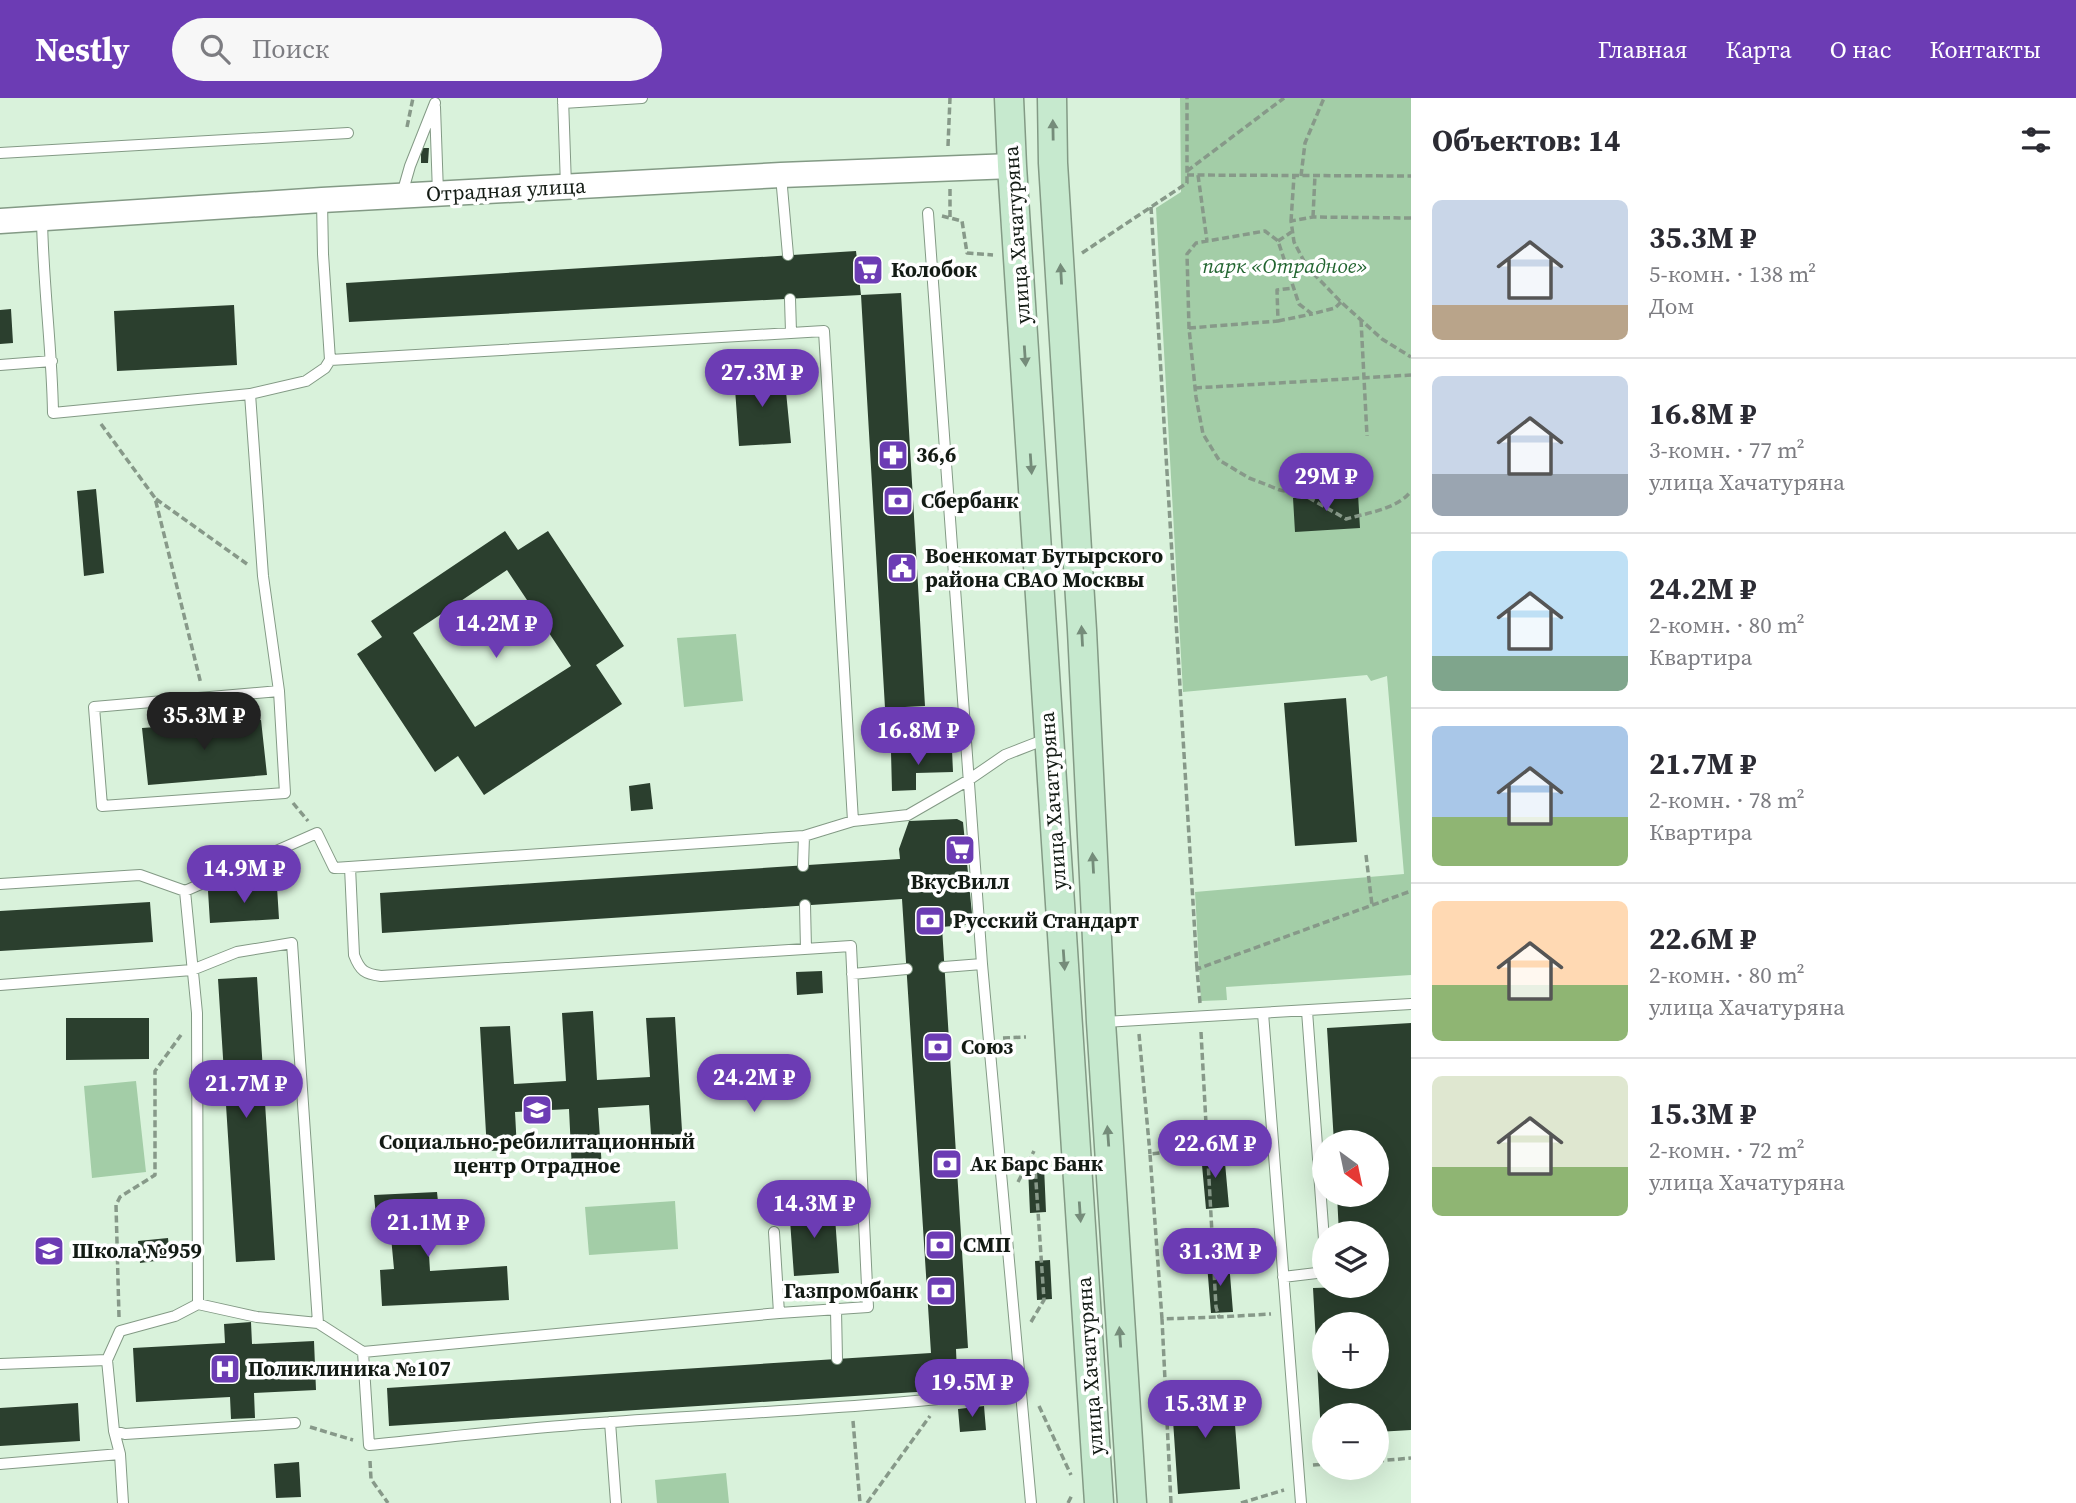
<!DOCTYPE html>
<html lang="ru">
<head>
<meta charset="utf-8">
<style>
	body { margin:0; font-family:"Source Serif 4",serif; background:#f7f7f7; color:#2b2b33; height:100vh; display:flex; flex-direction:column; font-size:26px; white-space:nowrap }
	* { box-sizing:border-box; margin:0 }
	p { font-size:23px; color:#7c7c81 }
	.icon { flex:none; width:38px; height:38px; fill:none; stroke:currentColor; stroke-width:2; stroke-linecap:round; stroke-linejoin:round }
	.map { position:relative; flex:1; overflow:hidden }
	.side { display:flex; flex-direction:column; background:#fff; width:665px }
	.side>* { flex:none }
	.needle { width:46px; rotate:147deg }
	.buttons { position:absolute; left:1312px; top:1032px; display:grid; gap:14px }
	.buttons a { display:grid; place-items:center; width:77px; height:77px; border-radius:50%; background:#fff; box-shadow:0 7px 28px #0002; font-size:35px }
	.price { position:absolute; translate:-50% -60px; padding:0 16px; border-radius:24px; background:#6c3cb4; color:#fff; font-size:23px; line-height:46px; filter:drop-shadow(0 2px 4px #0008) }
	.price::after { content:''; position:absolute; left:50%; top:42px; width:21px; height:16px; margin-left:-10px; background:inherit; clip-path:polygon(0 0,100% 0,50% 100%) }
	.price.current { background:#222; color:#fff }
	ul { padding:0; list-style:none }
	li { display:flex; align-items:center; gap:21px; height:175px; padding:0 21px }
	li+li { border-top:2px solid #e1e1e2 }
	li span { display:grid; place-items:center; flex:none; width:196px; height:140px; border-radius:10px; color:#555 }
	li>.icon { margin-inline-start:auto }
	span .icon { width:84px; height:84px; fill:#fffc; stroke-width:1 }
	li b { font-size:30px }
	h2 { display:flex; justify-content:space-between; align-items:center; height:84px; padding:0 21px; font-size:30px }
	header { display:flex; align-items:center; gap:42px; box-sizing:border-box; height:98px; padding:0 35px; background:#6c3cb4; color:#fff }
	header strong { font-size:33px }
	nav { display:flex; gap:38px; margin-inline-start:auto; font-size:24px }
	.search { width:490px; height:63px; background:#f7f7f7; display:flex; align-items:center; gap:18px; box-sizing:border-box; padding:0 24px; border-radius:38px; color:#7c7c81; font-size:26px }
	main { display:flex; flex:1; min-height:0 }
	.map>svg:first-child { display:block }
	.green { fill:#a3cda7 }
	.building { fill:#2b3f2e; fill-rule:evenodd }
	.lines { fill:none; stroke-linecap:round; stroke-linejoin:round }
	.service-casing { stroke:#839a85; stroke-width:12 }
	.tertiary-casing { stroke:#839a85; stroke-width:27 }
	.secondary-casing { stroke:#839a85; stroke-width:31 }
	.path { stroke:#879989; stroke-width:3.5; stroke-dasharray:7 3.5; stroke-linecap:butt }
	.service { stroke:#fff; stroke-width:10 }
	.tertiary { stroke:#fff; stroke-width:24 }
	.secondary { stroke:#c6e9ce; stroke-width:28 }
	.oneway { fill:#758c7a }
	.labels { text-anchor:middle; stroke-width:7; stroke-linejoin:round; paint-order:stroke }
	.street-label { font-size:21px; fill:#131b14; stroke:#fff }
	.park-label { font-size:21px; font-style:italic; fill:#226530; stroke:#fff }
	.poi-label { font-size:21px; font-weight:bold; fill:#131b14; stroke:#fff; text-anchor:start }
</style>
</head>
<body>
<header>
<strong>Nestly</strong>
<div class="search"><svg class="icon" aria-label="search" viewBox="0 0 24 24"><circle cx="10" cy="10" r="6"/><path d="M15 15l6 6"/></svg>Поиск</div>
<nav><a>Главная</a><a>Карта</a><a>О нас</a><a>Контакты</a></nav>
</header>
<main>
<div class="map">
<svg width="1411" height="1405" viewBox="0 0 1411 1405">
	<rect width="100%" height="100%" fill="#d9f2db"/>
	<!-- green -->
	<path class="green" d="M1180,0h231v877l-185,12 1,13 -26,1 -6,-109 209,-18 -17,-198 -16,5 -4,-6 -184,17 -27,-484 25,-16z
		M736,536l7,67 -59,6 -7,-69z
		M136,983l10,91 -54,6 -8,-92z
		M675,1103l3,48 -89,6 -4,-48z
		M726,1375l3,30h-72l-2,-23z"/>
	<!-- building -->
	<path class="building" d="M421,50h8l-1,15h-7z
		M856,153l5,44 -512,27 -3,-39z
		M901,195l24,413 -40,2 -24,-413z
		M234,207l3,60 -120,6 -3,-60z
		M11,211l2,34 -13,1v-34z
		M784,273l7,72 -52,3 -5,-72z
		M96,391l8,84 -20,3 -7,-85z
		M1358,396l2,34 -65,4 -2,-34z
		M505,433l13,19 30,-19 76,115 -28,19 26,39 -138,91 -26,-39 -23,16 -78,-118 25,-17 -11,-16zM507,472l64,96 -96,61 -62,-94z
		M1346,600l11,144 -62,4 -11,-143z
		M261,622l6,55 -119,10 -6,-57z
		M952,652l1,22 -37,1v17l-24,1 -1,-39z
		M650,685l3,26 -22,2 -2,-25z
		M957,721l6,3 10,102 -31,3 26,421 -12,1 1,26 -25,2v14l-543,35 -2,-38 544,-35 -29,-454 -520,34 -2,-40 520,-34 -1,-10 10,-28z
		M277,789l2,32 -69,4 -2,-32z
		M150,804l3,40 -153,9v-40z
		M822,873l1,22 -26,2 -1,-23z
		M257,879l18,283 -39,2 -18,-283z
		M593,913l4,69 53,-3 -4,-59 29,-1 8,130 -31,2 -3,-44 -51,3 4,61 -30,2 -3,-62 -54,3 2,38 -30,1 -7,-124 30,-1 4,58 52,-3 -4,-68z
		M66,920h83v41l-83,1z
		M1411,925v407l-34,2v-16h-52v19h-4l-8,-147 64,-2v-52h-38l-2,-39h40v-52h-43l-7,-115zM1325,1227h52v52h-52z
		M1224,1054l5,55 -23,2 -5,-55z
		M1044,1068l2,46 -16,1 -2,-46z
		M437,1094l3,29 -13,1 3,49 77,-5 2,34 -127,6 -2,-36 14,-1 -4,-43 -13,1 -3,-32z
		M834,1105l5,70 -45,3 -5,-70z
		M168,1140l2,21 -30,4 -2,-22z
		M1050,1162l2,39 -15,1 -2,-39z
		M1229,1164l4,50 -22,1 -4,-49z
		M251,1224l1,22 62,-3 2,49 -62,3 1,25 -24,1 -1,-22 -94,5 -3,-54 92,-5 -1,-19z
		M1232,1288l8,103 -62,5 -7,-103z
		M78,1305l2,38 -80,5v-38z
		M984,1308l2,24 -26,2 -2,-23z
		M299,1364l2,35 -25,1 -2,-34z"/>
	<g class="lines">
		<!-- service casing -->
		<g class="service-casing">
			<path id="service" d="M563,0l3,88
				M563,5l79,-5
				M435,9l3,86
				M0,55l348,-20
				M781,78l7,79
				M402,96l8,-28 25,-63
				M322,103l1,53 7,106 494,-29 29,490
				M928,115l54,751 49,539
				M42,121c1,65 10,129 11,194l197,-19 56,-13 19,-13 5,-8
				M790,201l1,33
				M0,267l52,-4
				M250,296l13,182 16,115 6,102 -183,13 -8,-99 185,-16
				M803,768l1,-30
				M0,786l140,-9 45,16 132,-58 17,35 470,-32 49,-15 55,-6 59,-34 38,-26 41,-16
				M805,807l1,44
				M944,869l38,-3
				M852,876l55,-5
				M0,887l192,-15 45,-18 55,-9 26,380 45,29 416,-39 89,-6 -17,-361 -470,30c-16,-2 -21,-5 -27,-21l-4,-88
				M1307,913l18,242
				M1263,915l38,490
				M1104,924l307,-18
				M774,1134l5,81
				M1283,1179l42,-5
				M198,1206l59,13 61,6
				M836,1212l1,49
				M363,1254l6,93c81,-8 162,-18 244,-23 136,-10 272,-15 408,-32
				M0,1266l107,-4
				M610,1324l6,81
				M114,1333l11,3 170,-11
				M120,1356l3,49
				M0,1366l120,-10 -6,-23 -7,-71 13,-29 55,-15 23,-12 -1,-291 -12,-122"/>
		</g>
		<!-- tertiary casing -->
		<g class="tertiary-casing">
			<path id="tertiary" d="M0,123l322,-21 459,-25 231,-9"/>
		</g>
		<!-- secondary casing -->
		<g class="secondary-casing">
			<path id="secondary" d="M1009,0l3,68 87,1337
				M1052,0l1,65 29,467 19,392 31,481"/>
		</g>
		<!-- path -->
		<path class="path" d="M407,29l6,-29
			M948,48l2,-48
			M1187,73l97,-73
			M1187,77l224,1
			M1198,77l9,66
			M1301,78l4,-33 19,-45
			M950,91v30
			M1151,109l46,762
			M942,118l20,5 5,32 26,2
			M1313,119l2,-42
			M1411,120l-98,-1 -22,4 3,21 13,25 34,35 41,37 29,18
			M1291,123l3,-45
			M1278,143l15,-10
			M1082,155l105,-70v-85
			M1341,204l-6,6 -23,6 -13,-10 -21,-63 -13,-10 -69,12 -9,11 2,74 7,69 7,37 16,26 30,18 31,12 24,5 42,24c21,-6 52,-10 65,-28
			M1361,222l6,116
			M1278,223l34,-7
			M1189,230l89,-7 -1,-31 17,-2
			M1195,290l216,-13
			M101,326l54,74 46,186
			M156,401l91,65
			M293,705l15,18
			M1366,757l6,50
			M1200,905l-3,-34 214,-78
			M1201,934l15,275 3,10 52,-3
			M1139,936l11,120
			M1003,940l23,-1
			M1018,1084l16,-31
			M119,1219l-3,-112 4,-8 35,-22v-104l26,-36
			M1162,1221l-12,-165 52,-5 6,5
			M1031,1224l13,-22 -9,-133
			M1039,1308l32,69
			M853,1323l7,82
			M310,1329l43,13
			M370,1363l1,18 17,24
			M1377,1363l34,-3
			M1313,1367l12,-1
			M867,1405l63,-87
			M1068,1405l4,-8
			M1171,1405l-9,-184 57,-2
			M1241,1405l43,-13"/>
		<!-- service -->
		<use href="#service" class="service"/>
		<!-- tertiary -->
		<use href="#tertiary" class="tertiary"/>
		<!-- secondary -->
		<use href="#secondary" class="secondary"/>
	</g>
	<!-- one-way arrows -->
	<defs><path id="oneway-solid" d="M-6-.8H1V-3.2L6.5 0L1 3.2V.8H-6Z" transform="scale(1.75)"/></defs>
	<g class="oneway">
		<use href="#oneway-solid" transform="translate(1053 32) rotate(-91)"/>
		<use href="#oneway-solid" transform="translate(1061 176) rotate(-93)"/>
		<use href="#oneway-solid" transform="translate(1025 258) rotate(86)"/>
		<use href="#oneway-solid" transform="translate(1031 366) rotate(86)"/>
		<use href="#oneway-solid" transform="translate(1082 538) rotate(-93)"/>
		<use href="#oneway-solid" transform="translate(1093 765) rotate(-93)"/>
		<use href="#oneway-solid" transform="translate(1064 862) rotate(86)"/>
		<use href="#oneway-solid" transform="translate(1108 1038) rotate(-94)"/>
		<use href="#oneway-solid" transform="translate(1080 1114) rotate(86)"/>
		<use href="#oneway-solid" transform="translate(1120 1239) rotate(-94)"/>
	</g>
	<!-- icons -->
	<defs>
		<g id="supermarket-square" transform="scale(1.575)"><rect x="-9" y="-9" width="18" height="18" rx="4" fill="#6c3cb4" stroke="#fff"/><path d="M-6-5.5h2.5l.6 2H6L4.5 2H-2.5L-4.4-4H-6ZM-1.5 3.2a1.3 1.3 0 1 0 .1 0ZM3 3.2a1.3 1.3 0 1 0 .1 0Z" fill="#fff"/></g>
		<g id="pharmacy-square" transform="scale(1.575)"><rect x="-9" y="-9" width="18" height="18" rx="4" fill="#6c3cb4" stroke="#fff"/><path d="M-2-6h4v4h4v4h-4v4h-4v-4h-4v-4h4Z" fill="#fff"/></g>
		<g id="bank-square" transform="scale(1.575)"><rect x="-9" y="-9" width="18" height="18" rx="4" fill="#6c3cb4" stroke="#fff"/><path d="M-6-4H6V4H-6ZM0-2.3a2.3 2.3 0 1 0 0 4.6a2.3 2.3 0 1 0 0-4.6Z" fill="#fff"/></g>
		<g id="civic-square" transform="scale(1.575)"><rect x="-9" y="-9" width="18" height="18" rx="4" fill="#6c3cb4" stroke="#fff"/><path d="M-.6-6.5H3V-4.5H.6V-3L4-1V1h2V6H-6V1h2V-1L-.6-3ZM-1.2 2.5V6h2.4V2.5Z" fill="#fff"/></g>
		<g id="school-square" transform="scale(1.575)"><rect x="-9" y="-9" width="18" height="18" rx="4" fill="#6c3cb4" stroke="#fff"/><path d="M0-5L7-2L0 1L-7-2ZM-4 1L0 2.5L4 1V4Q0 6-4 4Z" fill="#fff"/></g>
		<g id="hospital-square" transform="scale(1.575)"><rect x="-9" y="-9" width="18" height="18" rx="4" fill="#6c3cb4" stroke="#fff"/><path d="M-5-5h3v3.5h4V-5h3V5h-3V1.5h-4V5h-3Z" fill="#fff"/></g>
	</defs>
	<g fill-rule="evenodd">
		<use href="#supermarket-square" x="868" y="172"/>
		<use href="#pharmacy-square" x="893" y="357"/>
		<use href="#bank-square" x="898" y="403"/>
		<use href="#civic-square" x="902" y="470"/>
		<use href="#supermarket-square" x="960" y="752"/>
		<use href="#bank-square" x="930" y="823"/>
		<use href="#bank-square" x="938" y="949"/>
		<use href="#school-square" x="537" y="1012"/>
		<use href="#bank-square" x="947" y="1066"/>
		<use href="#bank-square" x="940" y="1147"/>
		<use href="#school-square" x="49" y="1153"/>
		<use href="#bank-square" x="941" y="1193"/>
		<use href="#hospital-square" x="225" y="1271"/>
	</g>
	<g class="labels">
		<!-- street labels -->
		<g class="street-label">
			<text transform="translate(506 92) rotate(-3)" y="7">Отрадная улица</text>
			<text transform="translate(1017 137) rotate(-94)" y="7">улица Хачатуряна</text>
			<text transform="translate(1053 703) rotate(-94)" y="7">улица Хачатуряна</text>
			<text transform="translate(1090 1268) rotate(-94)" y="7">улица Хачатуряна</text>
		</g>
		<!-- park labels -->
		<g class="park-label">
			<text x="1285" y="175">парк «Отрадное»</text>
		</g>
		<!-- poi labels -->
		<g class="poi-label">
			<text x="891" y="179">Колобок</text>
			<text x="916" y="364">36,6</text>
			<text x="921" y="410">Сбербанк</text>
			<text x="925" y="465">Военкомат Бутырского<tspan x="925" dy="24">района СВАО Москвы</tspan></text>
			<text x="960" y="791" text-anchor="middle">ВкусВилл</text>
			<text x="953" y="830">Русский Стандарт</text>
			<text x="961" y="956">Союз</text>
			<text x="537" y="1051" text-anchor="middle">Социально-ребилитационный<tspan x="537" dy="24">центр Отрадное</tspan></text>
			<text x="970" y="1073">Ак Барс Банк</text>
			<text x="963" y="1154">СМП</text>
			<text x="72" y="1160">Школа №959</text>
			<text x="918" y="1200" text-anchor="end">Газпромбанк</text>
			<text x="248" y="1278">Поликлиника №107</text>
		</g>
	</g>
</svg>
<div class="buttons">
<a><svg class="needle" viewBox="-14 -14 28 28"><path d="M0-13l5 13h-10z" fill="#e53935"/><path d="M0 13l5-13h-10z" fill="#7c7c81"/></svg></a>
<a><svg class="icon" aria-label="layers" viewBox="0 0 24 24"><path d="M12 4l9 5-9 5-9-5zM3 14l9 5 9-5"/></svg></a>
<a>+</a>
<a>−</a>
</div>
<b class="price" style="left:762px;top:311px">27.3M ₽</b>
<b class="price" style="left:1326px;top:415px">29M ₽</b>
<b class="price" style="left:496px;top:562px">14.2M ₽</b>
<b class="price current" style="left:204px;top:654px">35.3M ₽</b>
<b class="price" style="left:918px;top:669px">16.8M ₽</b>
<b class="price" style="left:244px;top:807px">14.9M ₽</b>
<b class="price" style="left:754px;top:1016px">24.2M ₽</b>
<b class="price" style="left:246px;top:1022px">21.7M ₽</b>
<b class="price" style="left:1215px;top:1082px">22.6M ₽</b>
<b class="price" style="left:814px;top:1142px">14.3M ₽</b>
<b class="price" style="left:428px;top:1161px">21.1M ₽</b>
<b class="price" style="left:1220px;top:1190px">31.3M ₽</b>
<b class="price" style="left:972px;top:1321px">19.5M ₽</b>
<b class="price" style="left:1205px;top:1342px">15.3M ₽</b>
</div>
<section class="side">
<h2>Объектов: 14<svg class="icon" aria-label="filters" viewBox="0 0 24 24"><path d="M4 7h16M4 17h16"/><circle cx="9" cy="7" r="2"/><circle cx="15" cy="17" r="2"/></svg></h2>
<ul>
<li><span style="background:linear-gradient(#c9d6e8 75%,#b9a48a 0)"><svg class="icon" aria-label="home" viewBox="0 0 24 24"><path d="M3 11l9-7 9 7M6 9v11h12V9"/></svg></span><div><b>35.3M ₽</b><p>5-комн. · 138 m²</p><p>Дом</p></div></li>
<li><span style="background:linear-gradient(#c9d6e8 70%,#9aa5b1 0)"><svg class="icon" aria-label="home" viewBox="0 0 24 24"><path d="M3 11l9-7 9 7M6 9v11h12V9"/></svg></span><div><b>16.8M ₽</b><p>3-комн. · 77 m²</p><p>улица Хачатуряна</p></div></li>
<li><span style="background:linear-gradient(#bfe0f5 75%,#7fa58c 0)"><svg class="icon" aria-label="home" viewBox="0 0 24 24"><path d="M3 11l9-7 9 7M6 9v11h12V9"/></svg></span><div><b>24.2M ₽</b><p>2-комн. · 80 m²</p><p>Квартира</p></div></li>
<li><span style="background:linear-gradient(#a9c7e8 65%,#8fb573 0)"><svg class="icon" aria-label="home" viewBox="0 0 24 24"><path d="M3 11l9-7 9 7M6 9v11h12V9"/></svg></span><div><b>21.7M ₽</b><p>2-комн. · 78 m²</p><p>Квартира</p></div></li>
<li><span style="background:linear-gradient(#ffd9b3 60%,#8fb573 0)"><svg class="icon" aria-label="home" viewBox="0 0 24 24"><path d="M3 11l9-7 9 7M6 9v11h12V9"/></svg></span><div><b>22.6M ₽</b><p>2-комн. · 80 m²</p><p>улица Хачатуряна</p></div></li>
<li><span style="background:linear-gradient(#dfe7d0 65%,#8fb573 0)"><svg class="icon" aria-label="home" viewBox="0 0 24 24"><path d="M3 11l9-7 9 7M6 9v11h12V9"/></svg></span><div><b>15.3M ₽</b><p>2-комн. · 72 m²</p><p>улица Хачатуряна</p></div></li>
</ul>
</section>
</main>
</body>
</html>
